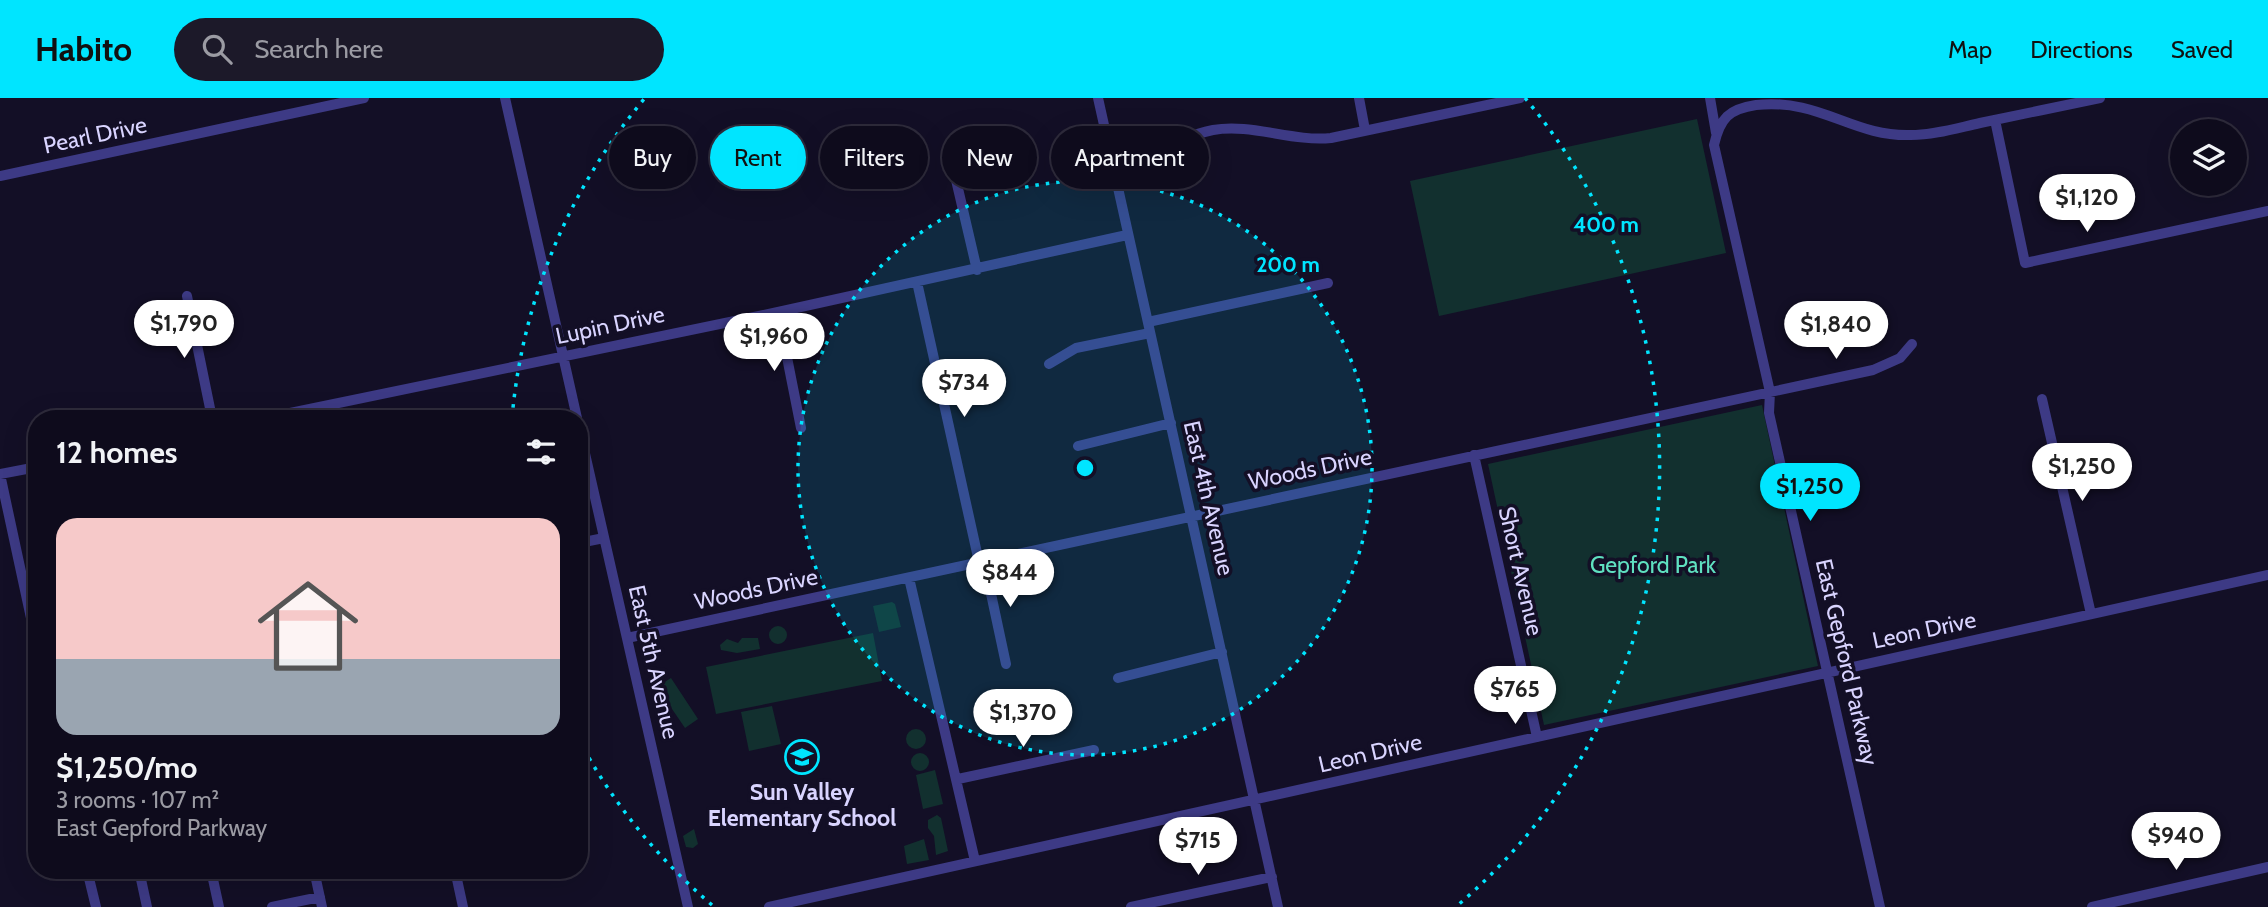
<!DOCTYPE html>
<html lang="en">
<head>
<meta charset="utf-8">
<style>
	body { margin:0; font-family:Cabin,sans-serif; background:#1c1929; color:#f1f3f6; height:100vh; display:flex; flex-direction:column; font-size:26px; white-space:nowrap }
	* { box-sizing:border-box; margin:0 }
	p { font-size:23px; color:#9b9ba3 }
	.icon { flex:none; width:38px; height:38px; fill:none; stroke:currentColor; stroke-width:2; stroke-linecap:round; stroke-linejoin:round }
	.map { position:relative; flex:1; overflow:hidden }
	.details { position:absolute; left:28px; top:312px; width:560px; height:469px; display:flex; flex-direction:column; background:#0e0b1c; border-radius:28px; box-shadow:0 7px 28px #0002,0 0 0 2px #2e2b3b }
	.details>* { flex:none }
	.banner { position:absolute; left:609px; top:28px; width:665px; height:63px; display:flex; gap:14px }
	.fabs { position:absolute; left:2170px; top:21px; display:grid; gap:14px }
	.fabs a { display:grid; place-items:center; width:77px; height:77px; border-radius:50%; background:#0e0b1c; box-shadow:0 7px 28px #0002,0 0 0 2px #2e2b3b; font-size:35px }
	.price { position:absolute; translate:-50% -60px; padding:0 16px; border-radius:24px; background:#fff; color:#222; font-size:23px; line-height:46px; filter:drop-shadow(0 2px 4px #0008) }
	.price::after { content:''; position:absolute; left:50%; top:42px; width:21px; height:16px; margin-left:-10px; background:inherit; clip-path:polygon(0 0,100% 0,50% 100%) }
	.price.current { background:#00e5ff; color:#111 }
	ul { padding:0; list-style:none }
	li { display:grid; align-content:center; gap:14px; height:371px; padding:0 28px }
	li+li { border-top:2px solid #2e2b3b }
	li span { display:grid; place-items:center; height:217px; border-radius:21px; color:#555 }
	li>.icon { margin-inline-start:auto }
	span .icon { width:126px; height:126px; fill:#fffc; stroke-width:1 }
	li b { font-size:30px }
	h2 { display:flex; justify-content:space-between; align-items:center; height:84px; padding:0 28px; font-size:30px }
	.tag { padding:0 24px; border-radius:32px; background:#0e0b1c; box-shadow:0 7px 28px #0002,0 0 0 2px #2e2b3b; font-size:24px; line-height:63px }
	.tag.current { background:#00e5ff; color:#111 }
	header { display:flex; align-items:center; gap:42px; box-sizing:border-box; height:98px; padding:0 35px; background:#00e5ff; color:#111 }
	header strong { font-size:33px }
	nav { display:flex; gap:38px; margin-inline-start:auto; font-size:24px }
	.search { width:490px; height:63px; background:#1c1929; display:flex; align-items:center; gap:18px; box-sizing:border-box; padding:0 24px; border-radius:38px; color:#9b9ba3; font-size:26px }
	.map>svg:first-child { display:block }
	.green { fill:#12302f }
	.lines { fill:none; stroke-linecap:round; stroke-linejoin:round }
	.stream { stroke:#0c2248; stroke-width:2.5 }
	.minor { stroke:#3d3a85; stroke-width:10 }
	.ring { fill:none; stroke:#00e5ff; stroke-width:3.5; stroke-dasharray:3.5 7 }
	.labels { text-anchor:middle; stroke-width:7; stroke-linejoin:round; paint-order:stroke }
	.street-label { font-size:23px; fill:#d9d4ff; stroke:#130f26 }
	.park-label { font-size:23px; fill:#5fe0c0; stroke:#130f26 }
	.poi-label { font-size:23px; font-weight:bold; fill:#d9d4ff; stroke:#130f26 }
	.centre { fill:#00e5ff; stroke:#130f26; stroke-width:3.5 }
	.ring-label { font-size:21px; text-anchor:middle; font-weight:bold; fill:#00e5ff; stroke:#130f26; stroke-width:7; stroke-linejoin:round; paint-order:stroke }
</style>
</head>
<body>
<header>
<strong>Habito</strong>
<div class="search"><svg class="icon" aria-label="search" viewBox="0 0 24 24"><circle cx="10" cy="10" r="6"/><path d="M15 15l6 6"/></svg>Search here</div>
<nav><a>Map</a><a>Directions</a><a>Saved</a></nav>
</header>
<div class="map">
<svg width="2268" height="809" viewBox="0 0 2268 809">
	<rect width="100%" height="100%" fill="#130f26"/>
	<!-- green -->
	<path class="green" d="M1697,21l29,134 -287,63 -29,-135z
		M1762,307l56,261 -274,59 -56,-261z
		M892,504l3,2 6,23 -22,5 -6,-26z
		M769 537a9 9 0 1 1 18 0a9 9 0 1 1-18 0Z
		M873,535l9,48 -166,33 -10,-47z
		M742,540h16l2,11 -23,4 -16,-3 -1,-5 7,-6 11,4z
		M671,580l27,41 -13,9 -28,-41z
		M772,608l9,38 -32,7 -8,-39z
		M906 641a10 10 0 1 1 20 0a10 10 0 1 1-20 0Z
		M911 664a9 9 0 1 1 18 0a9 9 0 1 1-18 0Z
		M935,672l8,34 -20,5 -7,-34z
		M937,717l4,3 7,33 -12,4 -2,-19 -6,-8v-8z
		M694,731l4,15 -5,4 -7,-1 -3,-11z
		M924,741l5,21 -22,4 -3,-18z"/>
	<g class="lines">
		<!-- stream -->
		<path class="stream" d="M331,317l9,-2
			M315,320l8,-1"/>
		<!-- minor -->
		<path class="minor" d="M505,0l72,320
			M1098,0l180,809
			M1359,0l6,32
			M1710,0l6,35
			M1995,22l30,143 243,-52
			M1110,55c38,7 66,-16 103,-23 38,-7 79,12 118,8l189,-40
			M1110,55c24,-18 49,-20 79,-17
			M953,69l24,103
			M0,78l364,-78
			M917,184l62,280
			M187,198l25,122
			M778,214l23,116
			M1148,224l180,-39
			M1049,266l27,-16 74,-15
			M2042,301l49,215
			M266,320l512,-106 349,-77
			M579,329l109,480
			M1078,348l93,-23
			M1474,357l63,282
			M0,376l37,172
			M0,376l37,-7
			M579,445l25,-5
			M984,463l22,103
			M909,480l66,283
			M627,540l1246,-268 27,-12 12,-14
			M1118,580l104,-26
			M958,681l136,-29
			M87,772l9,37
			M139,772l8,37
			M211,772l8,37
			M314,772l8,37
			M455,772l8,37
			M272,809l48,-10
			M769,809l1499,-332
			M1131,809l141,-30
			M1880,809l-111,-494 1,-21 -56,-247c6,-27 15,-36 42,-40 65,-7 96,32 155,30 23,0 46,-7 69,-12 40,-8 80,-17 120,-25
			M2092,809l176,-40"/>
	</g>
	<!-- distance rings -->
	<circle cx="1085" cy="370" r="287" fill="#00e5ff" fill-opacity=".12"/>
	<g class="ring">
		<circle cx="1085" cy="370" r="287"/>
		<path d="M712 807A575 575 0 0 1 580 644M512 320A575 575 0 0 1 645 0M1525 0A575 575 0 0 1 1458 807"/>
	</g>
	<!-- icons -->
	<defs>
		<g id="school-ring" transform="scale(1.75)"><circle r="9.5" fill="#130f26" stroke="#00e5ff" stroke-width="1.5"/><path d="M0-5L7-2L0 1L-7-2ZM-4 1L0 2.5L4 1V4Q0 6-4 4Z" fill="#00e5ff"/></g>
	</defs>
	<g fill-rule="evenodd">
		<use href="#school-ring" x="802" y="659"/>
	</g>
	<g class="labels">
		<!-- street labels -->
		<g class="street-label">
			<text transform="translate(95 37) rotate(-12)" y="8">Pearl Drive</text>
			<text transform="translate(610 227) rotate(-12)" y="8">Lupin Drive</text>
			<text transform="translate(1310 371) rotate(-12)" y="8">Woods Drive</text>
			<text transform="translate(1209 400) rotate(77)" y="8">East 4th Avenue</text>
			<text transform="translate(1521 473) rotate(77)" y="8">Short Avenue</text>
			<text transform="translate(756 491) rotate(-12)" y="8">Woods Drive</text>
			<text transform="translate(1924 532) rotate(-12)" y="8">Leon Drive</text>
			<text transform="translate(654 564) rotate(77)" y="8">East 5th Avenue</text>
			<text transform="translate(1847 564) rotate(77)" y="8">East Gepford Parkway</text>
			<text transform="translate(1370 655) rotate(-13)" y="8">Leon Drive</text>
		</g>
		<!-- park labels -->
		<g class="park-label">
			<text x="1653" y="475">Gepford Park</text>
		</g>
		<!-- poi labels -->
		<g class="poi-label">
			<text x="802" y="702">Sun Valley<tspan x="802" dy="26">Elementary School</tspan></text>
		</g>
	</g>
	<circle cx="1085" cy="370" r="10" class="centre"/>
	<g class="ring-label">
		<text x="1606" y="134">400 m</text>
		<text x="1288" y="174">200 m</text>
	</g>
</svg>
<div class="fabs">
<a><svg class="icon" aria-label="layers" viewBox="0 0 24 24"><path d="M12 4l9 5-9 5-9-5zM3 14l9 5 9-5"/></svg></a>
</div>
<b class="price" style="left:2087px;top:136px">$1,120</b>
<b class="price" style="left:184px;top:262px">$1,790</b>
<b class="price" style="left:1836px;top:263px">$1,840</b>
<b class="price" style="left:774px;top:275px">$1,960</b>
<b class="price" style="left:964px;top:321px">$734</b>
<b class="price" style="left:2082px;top:405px">$1,250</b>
<b class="price current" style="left:1810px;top:425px">$1,250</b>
<b class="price" style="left:1010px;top:511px">$844</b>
<b class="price" style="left:1515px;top:628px">$765</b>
<b class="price" style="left:1023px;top:651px">$1,370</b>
<b class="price" style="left:2176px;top:774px">$940</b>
<b class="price" style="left:1198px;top:779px">$715</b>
<div class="banner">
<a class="tag">Buy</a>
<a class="tag current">Rent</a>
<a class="tag">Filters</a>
<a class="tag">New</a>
<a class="tag">Apartment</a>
</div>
<section class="details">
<h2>12 homes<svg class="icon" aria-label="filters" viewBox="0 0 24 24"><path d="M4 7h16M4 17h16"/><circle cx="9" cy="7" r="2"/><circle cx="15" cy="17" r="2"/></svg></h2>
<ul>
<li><span style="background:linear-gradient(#f6c9c9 65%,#9aa5b1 0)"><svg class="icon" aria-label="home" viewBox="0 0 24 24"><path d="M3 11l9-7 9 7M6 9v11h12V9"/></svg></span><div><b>$1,250/mo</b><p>3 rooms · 107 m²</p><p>East Gepford Parkway</p></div></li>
</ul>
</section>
</div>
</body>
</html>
